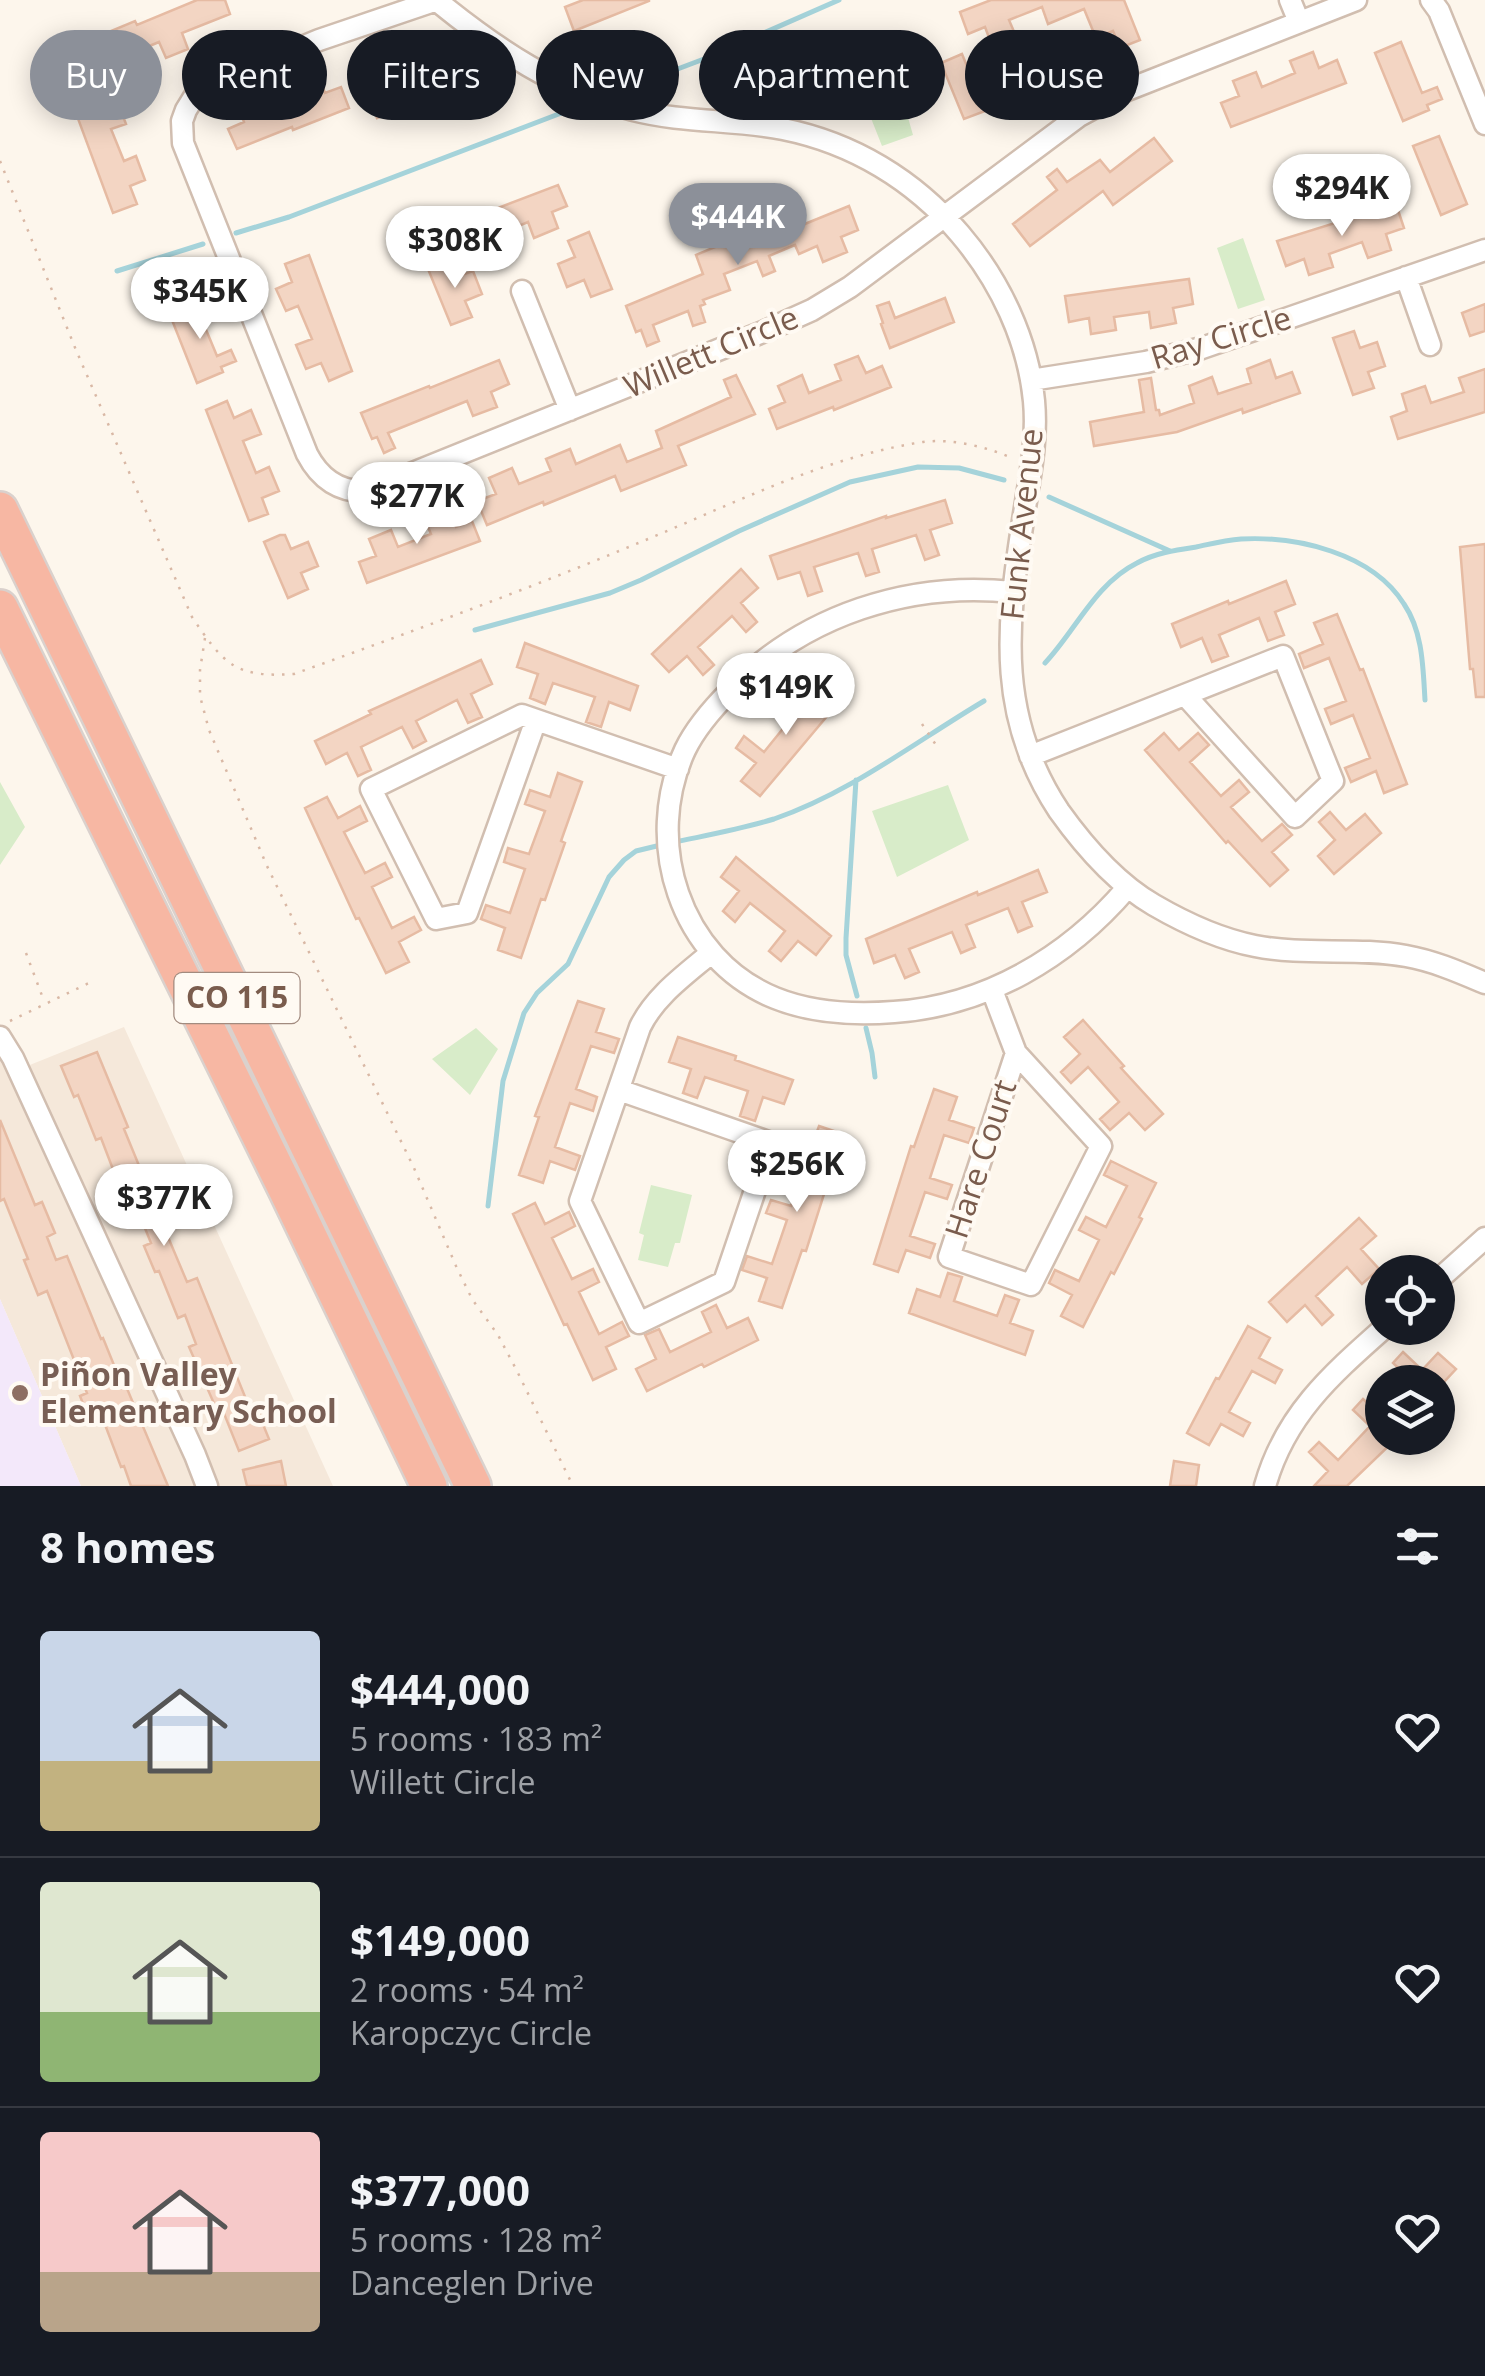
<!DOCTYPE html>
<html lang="en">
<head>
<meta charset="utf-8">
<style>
	body { margin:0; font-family:"Open Sans",sans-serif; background:#20242c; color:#f1f3f6; height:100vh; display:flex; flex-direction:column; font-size:38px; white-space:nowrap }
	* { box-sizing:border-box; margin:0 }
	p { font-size:32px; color:#9ea1a6 }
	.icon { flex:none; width:55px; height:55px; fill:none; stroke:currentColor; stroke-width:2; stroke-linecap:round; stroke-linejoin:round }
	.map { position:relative; height:1486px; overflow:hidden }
	.panel { display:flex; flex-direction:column; background:#171b24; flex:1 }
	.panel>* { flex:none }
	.banner { position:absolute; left:30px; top:30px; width:1425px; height:90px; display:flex; gap:20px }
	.buttons { position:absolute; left:1365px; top:1255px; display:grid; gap:20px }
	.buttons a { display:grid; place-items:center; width:90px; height:90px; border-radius:50%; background:#171b24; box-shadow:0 5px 25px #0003; font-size:50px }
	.price { position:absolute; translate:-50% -85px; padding:0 22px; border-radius:35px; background:#fff; color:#222; font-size:32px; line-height:65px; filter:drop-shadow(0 2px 5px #0008) }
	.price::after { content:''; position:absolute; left:50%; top:60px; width:30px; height:22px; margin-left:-15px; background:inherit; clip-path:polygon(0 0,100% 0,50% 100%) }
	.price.active { background:#8c9099; color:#fff }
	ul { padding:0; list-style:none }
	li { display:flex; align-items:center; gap:30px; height:250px; padding:0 40px }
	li+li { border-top:2px solid #363941 }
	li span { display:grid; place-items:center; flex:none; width:280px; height:200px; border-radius:10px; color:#555 }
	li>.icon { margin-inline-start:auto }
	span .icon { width:120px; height:120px; fill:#fffc; stroke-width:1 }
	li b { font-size:42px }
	h2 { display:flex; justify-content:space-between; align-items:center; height:120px; padding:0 40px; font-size:42px }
	.pill { padding:0 35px; border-radius:45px; background:#171b24; box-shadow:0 5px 25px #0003; font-size:35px; line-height:90px }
	.pill.active { background:#8c9099; color:#fff }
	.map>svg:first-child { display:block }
	.residential { fill:#f5e8da }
	.education { fill:#f3e8fa }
	.park { fill:#d8ecc9 }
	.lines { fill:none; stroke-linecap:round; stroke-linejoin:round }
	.stream { stroke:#a5d3da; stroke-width:5 }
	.building { fill:#f3d5c3; stroke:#e6bba3; stroke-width:2.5 }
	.minor-casing { stroke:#d1beb0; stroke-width:25 }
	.motorway-casing { stroke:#dad1cd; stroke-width:40 }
	.path { stroke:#d9b8a5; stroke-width:2.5; stroke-dasharray:2.5 8; stroke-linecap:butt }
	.minor { stroke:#fff; stroke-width:20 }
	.motorway { stroke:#f7b7a3; stroke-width:35 }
	.education-dot { fill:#8d6e63; stroke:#fffaf3; stroke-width:4 }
	.labels { text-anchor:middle; stroke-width:8; stroke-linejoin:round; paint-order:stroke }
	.shield { fill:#fffaf3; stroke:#a28b7f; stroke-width:2.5 }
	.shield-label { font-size:30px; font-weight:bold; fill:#7a5c4d }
	.street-label { font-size:32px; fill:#7a5c4d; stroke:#fffaf3 }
	.education-label { font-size:32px; font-weight:bold; fill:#785e54; stroke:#fffaf3; text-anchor:start }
</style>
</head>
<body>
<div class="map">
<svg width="1485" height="1486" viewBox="0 0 1485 1486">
	<rect width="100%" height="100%" fill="#fdf6ec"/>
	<!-- residential -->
	<path class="residential" d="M124,1027l209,459h-252l-81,-187v-242l10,16z"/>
	<!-- education -->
	<path class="education" d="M0,1299l81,187h-81z"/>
	<!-- park -->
	<path class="park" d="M877,49l15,40 13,18 8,28 -31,11 -34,-86z
		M1243,238l22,62 -27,9 -21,-61z
		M0,782l25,45 -25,38z
		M948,785l21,55 -72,37 -25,-66z
		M476,1028l22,21 -28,46 -38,-36z
		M651,1185l41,10 -12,48h-5l-7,24 -30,-7 6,-25 -5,-2z"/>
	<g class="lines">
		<!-- stream -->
		<path class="stream" d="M622,90l82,-31 135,-59
			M236,233l53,-16 288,-110
			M117,271l86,-27
			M1049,497l121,54
			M475,630l135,-37 31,-13 98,-49 111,-49 68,-15 41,1 45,12
			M1045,663c31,-33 50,-79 92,-100 18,-10 39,-13 59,-16 14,-3 30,-7 45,-8 56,-3 131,14 163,65 19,28 19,64 21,96
			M856,780l-10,158v17l11,41
			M675,842c33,-7 67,-13 99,-23 76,-26 141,-77 210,-118
			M866,1028l6,25 3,24
			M488,1206l15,-125 21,-68 13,-20 31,-29 41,-87 15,-17 12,-9 29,-7"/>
	</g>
	<!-- building -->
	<path class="building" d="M197,0h28l5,14 -48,19 6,16 -22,9 -7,-16 -31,13 5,13 -25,10 18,46 -15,5 13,32 12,-5 9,24 -15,6 7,18 -24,9 -43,-116 22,-9 -17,-42 60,-25 2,4z
		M583,0h66v1l-75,30 -9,-24z
		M991,0h133l16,40 -20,8 -7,-17 -17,7 -12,-29 -36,15 -6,-17 -33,13 6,14 -24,9 -6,-16 -17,7 -8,-22z
		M1401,42l21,51 15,-6 5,12 -15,6 2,5 -26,11 -28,-68z
		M1313,52l6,16 18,-8 9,23 -115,44 -10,-24 18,-7 -6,-15 23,-9 6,15 33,-14 -5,-12z
		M423,53l19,39 -65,26 -9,-24 50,-19 -7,-18z
		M962,54l7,17 16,-7 10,24 -16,6 6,17 -21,8 -23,-56z
		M318,76l7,17 16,-6 8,21 -56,22 -1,-3 -55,22 -9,-20 16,-7 -6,-17 23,-9 7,17 32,-13 -6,-14z
		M1439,136l28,68 -26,11 -28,-69z
		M1154,138l18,23 -59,44 -10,-14 -73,55 -17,-22 44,-34 -10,-13 10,-8 10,13 33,-22 10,12z
		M558,185l9,21 -15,6 6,16 -24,10 -6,-16 -33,14 6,13 -24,10 -7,-17 -16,7 -8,-21z
		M1396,204l8,24 -18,6 5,16 -23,8 -6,-16 -33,12 4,13 -24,8 -5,-16 -18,7 -9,-25z
		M849,206l9,24 -17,7 6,15 -24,10 -6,-16 -18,8 -4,-9 -26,11 6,15 -12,5 -6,-15 -33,13 6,16 -27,10 2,4 -5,2 5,16 -12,4 -5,-15 -35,14 6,16 -12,5 -6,-16 -5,2 -10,-26 77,-32 -7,-19 67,-28 5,12z
		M589,232l23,57 -21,8 -7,-17 -17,7 -9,-23 17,-7 -7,-16z
		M309,255l43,116 -23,10 -8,-18 -15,6 -10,-24 16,-6 -14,-33 -12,5 -10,-22 16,-7 -7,-18z
		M449,261l7,16 17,-6 9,23 -17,7 7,16 -21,8 -23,-56z
		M1189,279l4,25 -20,4 3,15 -25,5 -2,-16 -35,5 2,13 -25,4 -2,-16 -20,4 -4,-26z
		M945,298l9,24 -64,26 -9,-24 2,-1 -6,-17 12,-4 6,16z
		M212,303l5,12 -15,5 15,36 14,-6 5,11 -15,6 2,5 -26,11 -27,-68 26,-10 2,4z
		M1485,304v27l-15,5 -8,-23z
		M1354,331l6,17 17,-6 8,24 -17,6 6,16 -21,7 -20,-57z
		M858,356l8,17 16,-7 9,21 -57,23 -1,-3 -56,22 -8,-20 16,-7 -7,-16 24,-11 7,18 32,-13 -6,-15z
		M499,360l10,24 -18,8 6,15 -24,9 -6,-15 -79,32 7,15 -11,5 -7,-16 -5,2 -11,-26 68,-27 1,2z
		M1270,360l6,18 16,-6 8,21 -57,20 -1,-4 -65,23 -83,14 -4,-24 54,-10 -5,-32 12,-2 5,32h3l1,5 34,-12 -5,-17 23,-9 6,17 33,-11 -4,-14z
		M1485,369v43l-87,27 -7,-22 16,-6 -5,-17 23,-8 6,17 33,-11 -5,-14z
		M736,375l19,39 -77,32 8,19 -65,26 -6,-15 -71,29 -1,-3 -56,23 -10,-24 19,-7 -7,-16 23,-10 7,16 32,-13 -5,-12 24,-10 6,15 44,-19 7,17 35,-14 -6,-17 75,-34 -7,-17z
		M227,401l7,17 17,-8 10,24 -18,7 13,32 13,-6 10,24 -17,7 6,16 -19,7 -43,-111z
		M945,500l7,23 -22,7 9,25 -14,5 -9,-25 -44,14 7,23 -13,4 -8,-23 -44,14 8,24 -14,5 -8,-24 -22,7 -8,-23 116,-40v2z
		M449,510l7,17 16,-6 8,20 -113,42 -8,-21 17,-6 -7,-17 22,-9 7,17 33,-13 -6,-14z
		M280,535h5l6,14 17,-7 10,24 -17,7 7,16 -20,9 -24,-56z
		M1485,544v153h-9l-3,-28h-3l-10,-122z
		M741,569l17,19 -17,15 16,19 -11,10 -14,-16 -34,31 16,18 -11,10 -16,-19 -18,16 -17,-18z
		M1286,581l9,23 -20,8 9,23 -16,6 -9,-23 -40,17 9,21 -16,6 -10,-24 -21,9 -9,-23 56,-23 1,3z
		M1337,614l23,56 3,-1 44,115 -23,9 -8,-22 -25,11 -6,-14 25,-10 -17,-43 -22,9 -6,-15 21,-8 -17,-43 -25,10 -5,-14 24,-10 -9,-21z
		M525,643l113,43 -8,24 -21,-8 -8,25 -15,-5 9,-25 -42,-14 -8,21 -15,-6 8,-24 -21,-7z
		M481,660l11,24 -21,10 11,23 -14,6 -11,-23 -41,21 10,20 -13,7 -11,-21 -41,20 10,23 -13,6 -11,-23 -21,11 -11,-23 56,-27 -2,-3z
		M819,687l20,15 -79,94 -19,-15 15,-18 -20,-15 8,-12 20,16 30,-37 -19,-13 9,-13 21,16z
		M1164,733l15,17 19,-17 11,12 -19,17 31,34 18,-16 10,12 -18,15 31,34 20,-17 10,11 -20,17 16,18 -18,16 -42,-45 -2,2 -81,-93z
		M558,773l24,9 -21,59 4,2 -20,57 -4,-1 -20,59 -23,-8 7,-22 -24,-9 5,-14 24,8 15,-44 -21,-7 4,-14 21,6 16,-43 -20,-7 5,-14 20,7z
		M327,797l11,21 22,-12 7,15 -23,11 21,41 20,-10 7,14 -20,10 20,41 22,-11 7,13 -22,12 10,20 -23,11 -27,-55 -3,1 -51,-111z
		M1330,812l16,18 19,-16 16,19 -47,41 -16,-18 17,-16 -16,-18z
		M736,857l95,79 -15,19 -18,-14 -17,20 -12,-10 16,-20 -35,-28 -15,19 -12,-11 16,-20 -18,-14z
		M1038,870l9,22 -25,10 10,24 -14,6 -10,-24 -42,17 9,22 -14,6 -9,-21 -43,17 10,23 -14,6 -10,-23 -21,8 -8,-24 111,-47 1,3z
		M578,1001l26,8 -8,23 23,7 -5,14 -23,-7 -15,43 21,8 -4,14 -23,-8 -15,44 25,9 -5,14 -25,-9 -7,22 -24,-8 20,-58 -4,-1z
		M1083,1020l41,46 -3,2 42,46 -18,16 -16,-17 -19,17 -10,-11 19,-17 -31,-35 -17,16 -10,-11 19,-18 -16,-17z
		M678,1037l58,19 -1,4 58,20 -9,24 -21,-7 -8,24 -15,-5 8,-25 -43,-14 -8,21 -14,-5 8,-24 -22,-7z
		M97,1052l31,75 -4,2 25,61 3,-1 11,28 -3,1 27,64 10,-4 55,136 6,-2 11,27 -30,12 -18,-45 -5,2 -27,-61 7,-3 -11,-29 -7,3 -19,-47 -4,1 -11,-26 7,-3 -11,-27 -8,3 -31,-81 -5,2 -18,-45 -4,2 -13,-31z
		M934,1089l23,8 -8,23 25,8 -5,15 -25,-8 -14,43 22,7 -5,14 -22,-7 -15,44 25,8 -5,14 -24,-8 -8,22 -24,-8 37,-118 3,1z
		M0,1120l35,85 7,-3 13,31 -8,4 9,23 11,-4 34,83 2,-1 17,42 3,-1 45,107h-37l-7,-20 -3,1 -20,-53 -12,5 -9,-23 7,-3 -40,-102 -9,4 -14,-35 4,-1 -24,-60 -4,2z
		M819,1126l24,8 -37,117 -4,-1 -20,58 -23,-7 8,-23 -25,-8 5,-14 25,8 15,-44 -21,-7 5,-13 20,6 16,-44 -25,-7 5,-15 24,8z
		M1111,1161l45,22 -17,34 3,2 -28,55 -3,-2 -28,55 -22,-11 11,-21 -23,-12 6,-13 24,11 20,-41 -20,-10 7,-13 20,10 21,-41 -23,-11z
		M535,1203l10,21 24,-12 6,14 -23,12 20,41 21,-10 6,13 -20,10 20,42 23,-12 7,14 -23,11 10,22 -23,11 -26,-56 -3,1 -51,-111z
		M1359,1218l17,18 -15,13 18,20 -17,15 -15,-17 -31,29 17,19 -11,10 -17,-20 -18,17 -18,-20z
		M948,1273l14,4 -8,24 43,15 8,-21 14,5 -9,23 23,8 -8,24 -116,-42 8,-24 23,8z
		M716,1305l11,23 21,-10 10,22 -54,27 -2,-3 -55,27 -11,-22 20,-10 -11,-24 14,-6 11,23 41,-20 -9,-20z
		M1248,1326l22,12 -11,20 23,12 -7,13 -23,-12 -23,41 21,11 -7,13 -22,-12 -12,21 -22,-12 29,-55 3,1z
		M1403,1352l19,18 16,-17 18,16 -12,13h-34l2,-1 -19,-18z
		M1363,1399l18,16 1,-2v25h15l-50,48h-33l14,-15 -19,-19 10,-10 19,18 32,-34 -17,-16z
		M281,1461l5,25h-39l-4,-16z
		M1174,1461l25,4 -3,21h-26z"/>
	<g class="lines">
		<!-- minor casing -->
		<g class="minor-casing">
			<path id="minor" d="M436,0c60,49 121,90 197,110 51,13 100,9 150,19 70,14 131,51 177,105 40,47 68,106 74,167 4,43 -6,84 -12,126 -16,103 -24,192 37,284 25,35 57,72 95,94 31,18 65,34 101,41 50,10 101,1 151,10 28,5 53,16 79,27
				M437,0l-118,40 -111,46 -14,11 -8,13 -4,11 1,22 124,311c13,25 33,39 61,37l397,-160 47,-21 38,-23 229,-171 48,-26 229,-90
				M1290,0l9,22
				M1431,0l8,11 46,113
				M1046,71l33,45
				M1406,277l24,68
				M522,291l48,119
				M1031,380l115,-18 56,-14 283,-98
				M1013,592c-104,-11 -209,23 -282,98 -18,18 -35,37 -46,60 -42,91 -6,209 90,248 37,15 80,17 119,14 92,-6 174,-55 233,-124
				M536,720l-69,193 -31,6 -65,-130 151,-74 156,54
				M1030,756l253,-100 50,125 -38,36 -110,-122
				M992,990l24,63 -67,204 82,28 70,-139 -85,-93
				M0,1037l13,21 182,397 12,31
				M619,1090l152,53 -47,139 -85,41 -59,-122 60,-174c15,-31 45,-52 71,-74
				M1438,1280l47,-42
				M1265,1486c20,-71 66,-111 119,-158"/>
		</g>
		<!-- motorway casing -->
		<g class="motorway-casing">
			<path id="motorway" d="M0,510l473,976
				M0,608l286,581 143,297"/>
		</g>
		<!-- path -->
		<path class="path" d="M0,161l76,189 116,267c32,47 42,61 102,57 114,-41 229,-83 342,-130 93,-38 187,-87 287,-102 28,-4 64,5 89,16
			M205,638l-5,32v26l9,34 58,136 147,302 42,98 16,33 26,36 19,36 56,115
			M922,724l14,21
			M26,953l18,48
			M10,1021l83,-40"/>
		<!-- minor -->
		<use href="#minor" class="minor"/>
		<!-- motorway -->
		<use href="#motorway" class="motorway"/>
	</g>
	<!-- markers -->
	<circle class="education-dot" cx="20" cy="1393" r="10"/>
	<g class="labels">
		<!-- shield labels -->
		<rect class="shield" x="174.5" y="973" width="125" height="50" rx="8"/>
		<g class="shield-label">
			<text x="237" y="1008">CO 115</text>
		</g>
		<!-- street labels -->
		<g class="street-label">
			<text transform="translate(1221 338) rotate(-17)" y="11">Ray Circle</text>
			<text transform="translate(711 352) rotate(-23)" y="11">Willett Circle</text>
			<text transform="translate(1022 524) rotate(-84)" y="11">Funk Avenue</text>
			<text transform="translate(981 1159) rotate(-72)" y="11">Hare Court</text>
		</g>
		<!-- education labels -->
		<g class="education-label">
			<text x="40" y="1386">Piñon Valley<tspan x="40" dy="37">Elementary School</tspan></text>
		</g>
	</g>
</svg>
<div class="buttons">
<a><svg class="icon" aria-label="locate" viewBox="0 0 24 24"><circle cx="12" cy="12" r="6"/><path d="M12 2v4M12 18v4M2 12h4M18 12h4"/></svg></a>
<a><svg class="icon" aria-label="layers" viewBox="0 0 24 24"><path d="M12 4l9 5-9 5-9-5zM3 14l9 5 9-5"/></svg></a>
</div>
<b class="price" style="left:1342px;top:239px">$294K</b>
<b class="price active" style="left:738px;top:268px">$444K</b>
<b class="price" style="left:455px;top:291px">$308K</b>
<b class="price" style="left:200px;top:342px">$345K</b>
<b class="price" style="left:417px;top:547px">$277K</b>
<b class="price" style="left:786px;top:738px">$149K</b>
<b class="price" style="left:797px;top:1215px">$256K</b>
<b class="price" style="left:164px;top:1249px">$377K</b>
<div class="banner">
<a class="pill active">Buy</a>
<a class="pill">Rent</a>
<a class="pill">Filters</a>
<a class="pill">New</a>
<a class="pill">Apartment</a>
<a class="pill">House</a>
</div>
</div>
<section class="panel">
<h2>8 homes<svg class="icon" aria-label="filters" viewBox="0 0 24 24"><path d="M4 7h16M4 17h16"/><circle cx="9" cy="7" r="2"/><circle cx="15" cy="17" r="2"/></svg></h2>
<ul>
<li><span style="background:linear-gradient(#c9d6e8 65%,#c2b280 0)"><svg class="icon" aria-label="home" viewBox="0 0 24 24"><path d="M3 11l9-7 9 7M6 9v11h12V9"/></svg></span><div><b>$444,000</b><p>5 rooms · 183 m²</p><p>Willett Circle</p></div><svg class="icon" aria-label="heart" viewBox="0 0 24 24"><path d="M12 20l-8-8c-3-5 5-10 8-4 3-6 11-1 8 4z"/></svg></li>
<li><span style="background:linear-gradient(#dfe7d0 65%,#8fb573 0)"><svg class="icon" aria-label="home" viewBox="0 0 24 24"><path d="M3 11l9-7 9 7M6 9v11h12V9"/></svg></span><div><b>$149,000</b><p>2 rooms · 54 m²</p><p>Karopczyc Circle</p></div><svg class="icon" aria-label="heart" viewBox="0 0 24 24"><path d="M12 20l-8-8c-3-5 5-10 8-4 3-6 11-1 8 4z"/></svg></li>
<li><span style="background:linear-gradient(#f6c9c9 70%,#b9a48a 0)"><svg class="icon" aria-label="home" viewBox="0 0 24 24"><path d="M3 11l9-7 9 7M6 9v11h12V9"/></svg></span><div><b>$377,000</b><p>5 rooms · 128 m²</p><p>Danceglen Drive</p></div><svg class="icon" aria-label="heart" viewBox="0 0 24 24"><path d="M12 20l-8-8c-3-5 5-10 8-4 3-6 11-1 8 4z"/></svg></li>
</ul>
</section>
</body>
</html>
